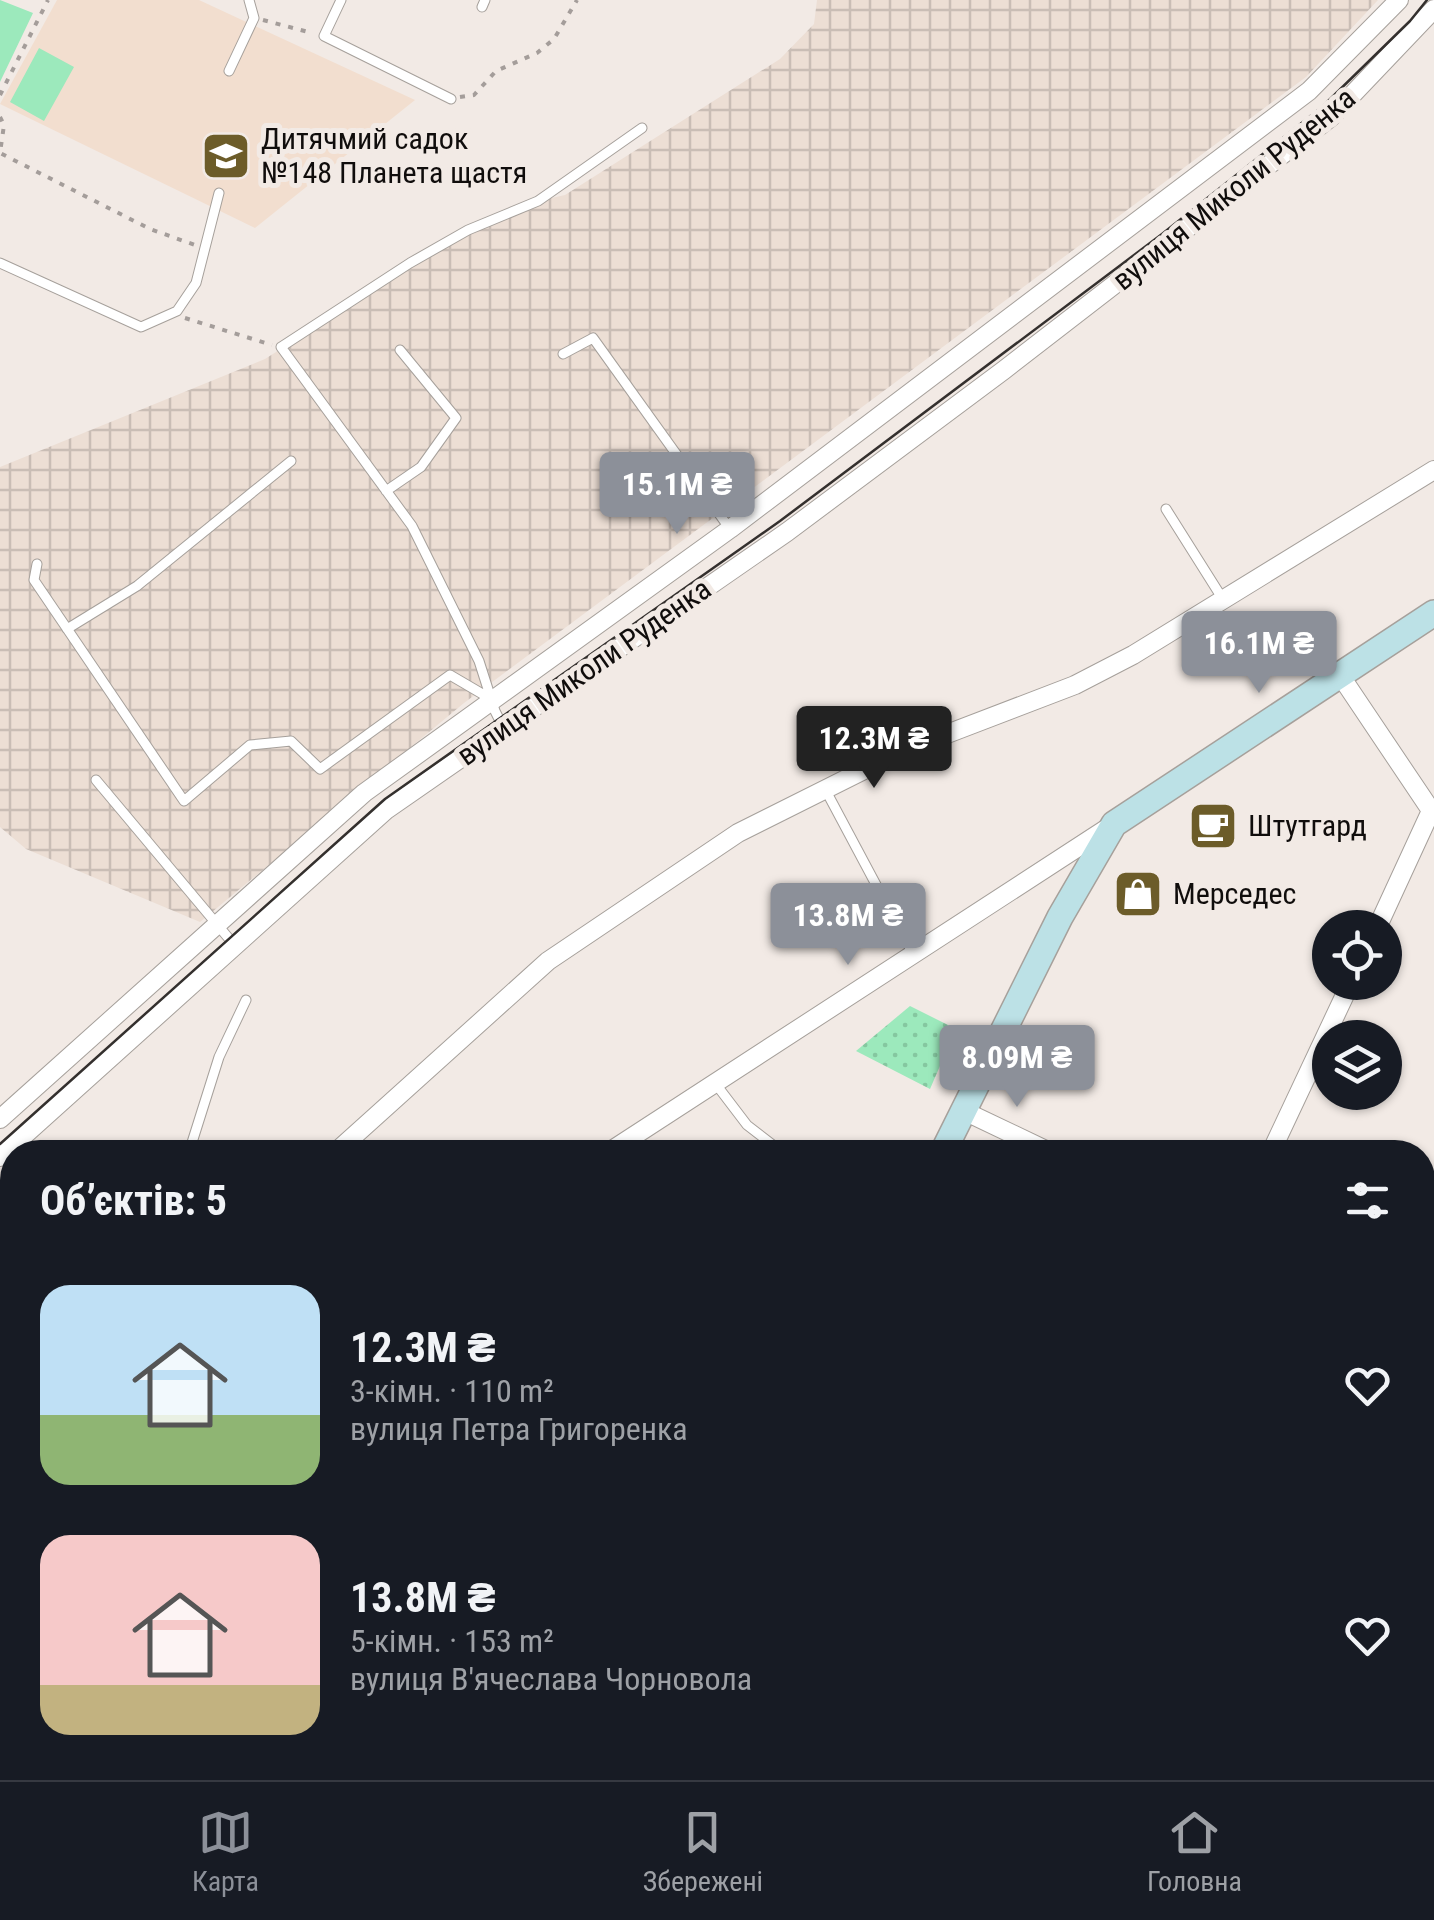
<!DOCTYPE html>
<html lang="uk">
<head>
<meta charset="utf-8">
<style>
	body { margin:0; font-family:"Roboto Condensed",sans-serif; background:#242831; color:#f1f3f6; height:100vh; display:flex; flex-direction:column; font-size:38px; white-space:nowrap }
	* { box-sizing:border-box; margin:0 }
	p { font-size:32px; color:#9ea1a6 }
	.icon { flex:none; width:55px; height:55px; fill:none; stroke:currentColor; stroke-width:2; stroke-linecap:round; stroke-linejoin:round }
	.map { position:relative; flex:1; overflow:hidden }
	.side { position:absolute; left:0px; top:1140px; width:1435px; height:640px; display:flex; flex-direction:column; background:#171b24; border-radius:40px 40px 0 0; box-shadow:0 2px 8px #0004 }
	.side>* { flex:none }
	.tools { position:absolute; left:1312px; top:910px; display:grid; gap:20px }
	.tools a { display:grid; place-items:center; width:90px; height:90px; border-radius:50%; background:#171b24; box-shadow:0 2px 8px #0004; font-size:50px }
	.price { position:absolute; translate:-50% -85px; padding:0 22px; border-radius:10px; background:#8c9099; color:#fff; font-size:32px; line-height:65px; filter:drop-shadow(0 2px 5px #0008) }
	.price::after { content:''; position:absolute; left:50%; top:60px; width:30px; height:22px; margin-left:-15px; background:inherit; clip-path:polygon(0 0,100% 0,50% 100%) }
	.price.current { background:#222; color:#fff }
	ul { padding:0; list-style:none }
	li { display:flex; align-items:center; gap:30px; height:250px; padding:0 40px }
	li span { display:grid; place-items:center; flex:none; width:280px; height:200px; border-radius:30px; color:#555 }
	li>.icon { margin-inline-start:auto }
	span .icon { width:120px; height:120px; fill:#fffc; stroke-width:1 }
	li b { font-size:42px }
	h2 { display:flex; justify-content:space-between; align-items:center; height:120px; padding:0 40px; font-size:42px }
	.tabs { display:flex; justify-content:space-around; align-items:center; height:140px; border-top:2px solid #363941; background:#171b24; font-size:28px; color:#9ea1a6 }
	.tabs a { display:grid; justify-items:center; gap:5px }
	.tabs .current { color:#8c9099 }
	.map>svg:first-child { display:block }
	.industrial { fill:url(#industrial-grid) }
	.education { fill:#f2decf }
	.green { fill:url(#green-dots) }
	.pitch { fill:#9ce9bc }
	.lines { fill:none; stroke-linecap:round; stroke-linejoin:round }
	.lane-casing { stroke:#a6a09b; stroke-width:11 }
	.street-casing { stroke:#a6a09b; stroke-width:20 }
	.secondary-casing { stroke:#a6a09b; stroke-width:28 }
	.path { stroke:#a49d9a; stroke-width:4; stroke-dasharray:5 8; stroke-linecap:butt }
	.lane { stroke:#fff; stroke-width:9 }
	.street { stroke:#fff; stroke-width:18 }
	.secondary { stroke:#bce1e6; stroke-width:25 }
	.tram { stroke:#34302e; stroke-width:2.5 }
	.labels { text-anchor:middle; stroke-width:10; stroke-linejoin:round; paint-order:stroke }
	.poi-label { font-size:30px; fill:#100d0c; stroke:#f2eae5; text-anchor:start }
	.street-label { font-size:30px; fill:#100d0c; stroke:#f2eae5 }
</style>
</head>
<body>
<div class="map">
<svg width="1434" height="1780" viewBox="0 0 1434 1780">
	<defs>
		<pattern id="industrial-grid" width="8" height="8" patternUnits="userSpaceOnUse" patternTransform="scale(2.5)"><rect width="8" height="8" fill="#ecded4"/><path d="M0 4h8M4 0v8" fill="none" stroke="#c9bdb5"/></pattern>
		<pattern id="green-dots" width="8" height="8" patternUnits="userSpaceOnUse" patternTransform="scale(2.5)"><rect width="8" height="8" fill="#9ce9bc"/><path d="M2 2h.1M6 6h.1" fill="none" stroke="#85c7a0" stroke-width="1.8" stroke-linecap="round"/></pattern>
	</defs>
	<rect width="100%" height="100%" fill="#f2eae5"/>
	<!-- industrial -->
	<path class="industrial" d="M817,0h561l-72,77 -842,626 -264,219 -174,-73 -26,-22v-360l265,-108 203,-129 70,-29 27,-6 215,-136 34,-35z"/>
	<!-- education -->
	<path class="education" d="M57,0h142l216,100 -160,128 -255,-124z"/>
	<!-- green -->
	<path class="green" d="M910,1006l46,23 -26,60 -74,-38z"/>
	<!-- pitch -->
	<path class="pitch" d="M0,0l33,13 -33,69z
		M39,48l35,19 -30,54 -34,-19z"/>
	<g class="lines">
		<!-- lane casing -->
		<g class="lane-casing">
			<path id="lane" d="M341,0l-17,36 127,63
				M482,7l3,-7
				M229,71l25,-53 -5,-18
				M0,263l141,64 36,-16 19,-28 23,-90
				M563,354l30,-16 137,191
				M386,491l35,-24 35,-49 -56,-68
				M1166,509l58,92
				M37,564l-3,16 150,221 66,-56 41,-4 29,28 130,-94 41,24
				M67,629l70,-43 154,-125
				M504,729l-9,-18 -16,-50 -67,-135 -131,-179 129,-84 58,-33 70,-29 104,-73
				M96,780l140,167
				M825,789l88,165
				M715,1083l32,42 35,27
				M189,1152l30,-95 27,-57"/>
		</g>
		<!-- street casing -->
		<g class="street-casing">
			<path id="street" d="M1340,675l94,140
				M1377,928l53,-115
				M964,1111l86,41
				M0,1119l364,-326 366,-264 579,-438 90,-91
				M336,1152l212,-191 190,-128 162,-81 175,-67 58,-30 301,-185
				M609,1152l500,-325
				M1271,1152l80,-170
				M0,1157l386,-347 401,-278 217,-162 327,-253 103,-108
				M1422,1333l12,5
				M1422,1401l12,-25
				M1422,1642l12,6
				M1246,1780l6,-12"/>
		</g>
		<!-- secondary casing -->
		<g class="secondary-casing">
			<path id="secondary" d="M943,1152l117,-235 54,-93 320,-211
				M0,1431l12,7
				M0,1464l12,-5
				M0,1660l12,-28
				M634,1780l6,-12"/>
		</g>
		<!-- path -->
		<path class="path" d="M263,20l49,13
			M0,95l48,-95
			M460,97l14,-2 22,-24 41,-18 17,-14 23,-39
			M0,117l4,8 -4,28 150,76 45,16
			M185,318l87,27
			M0,1529l11,-25 -8,-22
			M0,1583l12,-28
			M1272,1780l6,-12"/>
		<!-- lane -->
		<use href="#lane" class="lane"/>
		<!-- street -->
		<use href="#street" class="street"/>
		<!-- secondary -->
		<use href="#secondary" class="secondary"/>
		<!-- tram -->
		<path class="tram" d="M0,1144l385,-345 395,-278 382,-287 161,-128 87,-85 17,-21
			M0,1450l12,19
			M0,1621l12,-27"/>
	</g>
	<!-- icons -->
	<defs>
		<g id="school-square" transform="scale(2.5)"><rect x="-9" y="-9" width="18" height="18" rx="4" fill="#6c5c29" stroke="#f2eae5"/><path d="M0-5L7-2L0 1L-7-2ZM-4 1L0 2.5L4 1V4Q0 6-4 4Z" fill="#fff"/></g>
		<g id="cafe-square" transform="scale(2.5)"><rect x="-9" y="-9" width="18" height="18" rx="4" fill="#6c5c29" stroke="#f2eae5"/><path d="M-5.5-4.5H6V0H3Q3 3.5 0 3.5H-2.5Q-5.5 3.5-5.5 0ZM3-3.2v2h1.7v-2ZM-6 4.5H4V6H-6Z" fill="#fff"/></g>
		<g id="shop-square" transform="scale(2.5)"><rect x="-9" y="-9" width="18" height="18" rx="4" fill="#6c5c29" stroke="#f2eae5"/><path d="M-5-2.5h2.3a2.7 3.5 0 0 1 5.4 0H5L5.5 6h-11ZM-1.5-2.5h3a1.5 2.3 0 0 0-3 0Z" fill="#fff"/></g>
	</defs>
	<g fill-rule="evenodd">
		<use href="#school-square" x="226" y="156"/>
		<use href="#cafe-square" x="1213" y="826"/>
		<use href="#shop-square" x="1138" y="894"/>
	</g>
	<g class="labels">
		<!-- poi labels -->
		<g class="poi-label">
			<text x="261" y="149">Дитячмий садок<tspan x="261" dy="34">№148 Планета щастя</tspan></text>
			<text x="1248" y="836">Штутгард</text>
			<text x="1173" y="904">Мерседес</text>
		</g>
		<!-- street labels -->
		<g class="street-label">
			<text transform="translate(1234 189) rotate(-39)" y="10">вулиця Миколи Руденка</text>
			<text transform="translate(584 672) rotate(-35)" y="10">вулиця Миколи Руденка</text>
		</g>
	</g>
</svg>
<div class="tools">
<a><svg class="icon" aria-label="locate" viewBox="0 0 24 24"><circle cx="12" cy="12" r="6"/><path d="M12 2v4M12 18v4M2 12h4M18 12h4"/></svg></a>
<a><svg class="icon" aria-label="layers" viewBox="0 0 24 24"><path d="M12 4l9 5-9 5-9-5zM3 14l9 5 9-5"/></svg></a>
</div>
<b class="price" style="left:677px;top:537px">15.1M ₴</b>
<b class="price" style="left:1259px;top:696px">16.1M ₴</b>
<b class="price current" style="left:874px;top:791px">12.3M ₴</b>
<b class="price" style="left:848px;top:968px">13.8M ₴</b>
<b class="price" style="left:1017px;top:1110px">8.09M ₴</b>
<section class="side">
<h2>Об’єктів: 5<svg class="icon" aria-label="filters" viewBox="0 0 24 24"><path d="M4 7h16M4 17h16"/><circle cx="9" cy="7" r="2"/><circle cx="15" cy="17" r="2"/></svg></h2>
<ul>
<li><span style="background:linear-gradient(#bfe0f5 65%,#8fb573 0)"><svg class="icon" aria-label="home" viewBox="0 0 24 24"><path d="M3 11l9-7 9 7M6 9v11h12V9"/></svg></span><div><b>12.3M ₴</b><p>3-кімн. · 110 m²</p><p>вулиця Петра Григоренка</p></div><svg class="icon" aria-label="heart" viewBox="0 0 24 24"><path d="M12 20l-8-8c-3-5 5-10 8-4 3-6 11-1 8 4z"/></svg></li>
<li><span style="background:linear-gradient(#f6c9c9 75%,#c2b280 0)"><svg class="icon" aria-label="home" viewBox="0 0 24 24"><path d="M3 11l9-7 9 7M6 9v11h12V9"/></svg></span><div><b>13.8M ₴</b><p>5-кімн. · 153 m²</p><p>вулиця В'ячеслава Чорновола</p></div><svg class="icon" aria-label="heart" viewBox="0 0 24 24"><path d="M12 20l-8-8c-3-5 5-10 8-4 3-6 11-1 8 4z"/></svg></li>
</ul>
</section>
</div>
<nav class="tabs">
<a class="current"><svg class="icon" aria-label="map" viewBox="0 0 24 24"><path d="M3 6l6-2 6 2 6-2v14l-6 2-6-2-6 2zM9 4v14M15 6v14"/></svg>Карта</a>
<a><svg class="icon" aria-label="saved" viewBox="0 0 24 24"><path d="M7 4h10v16l-5-4-5 4z"/></svg>Збережені</a>
<a><svg class="icon" aria-label="home" viewBox="0 0 24 24"><path d="M3 11l9-7 9 7M6 9v11h12V9"/></svg>Головна</a>
</nav>
</body>
</html>
